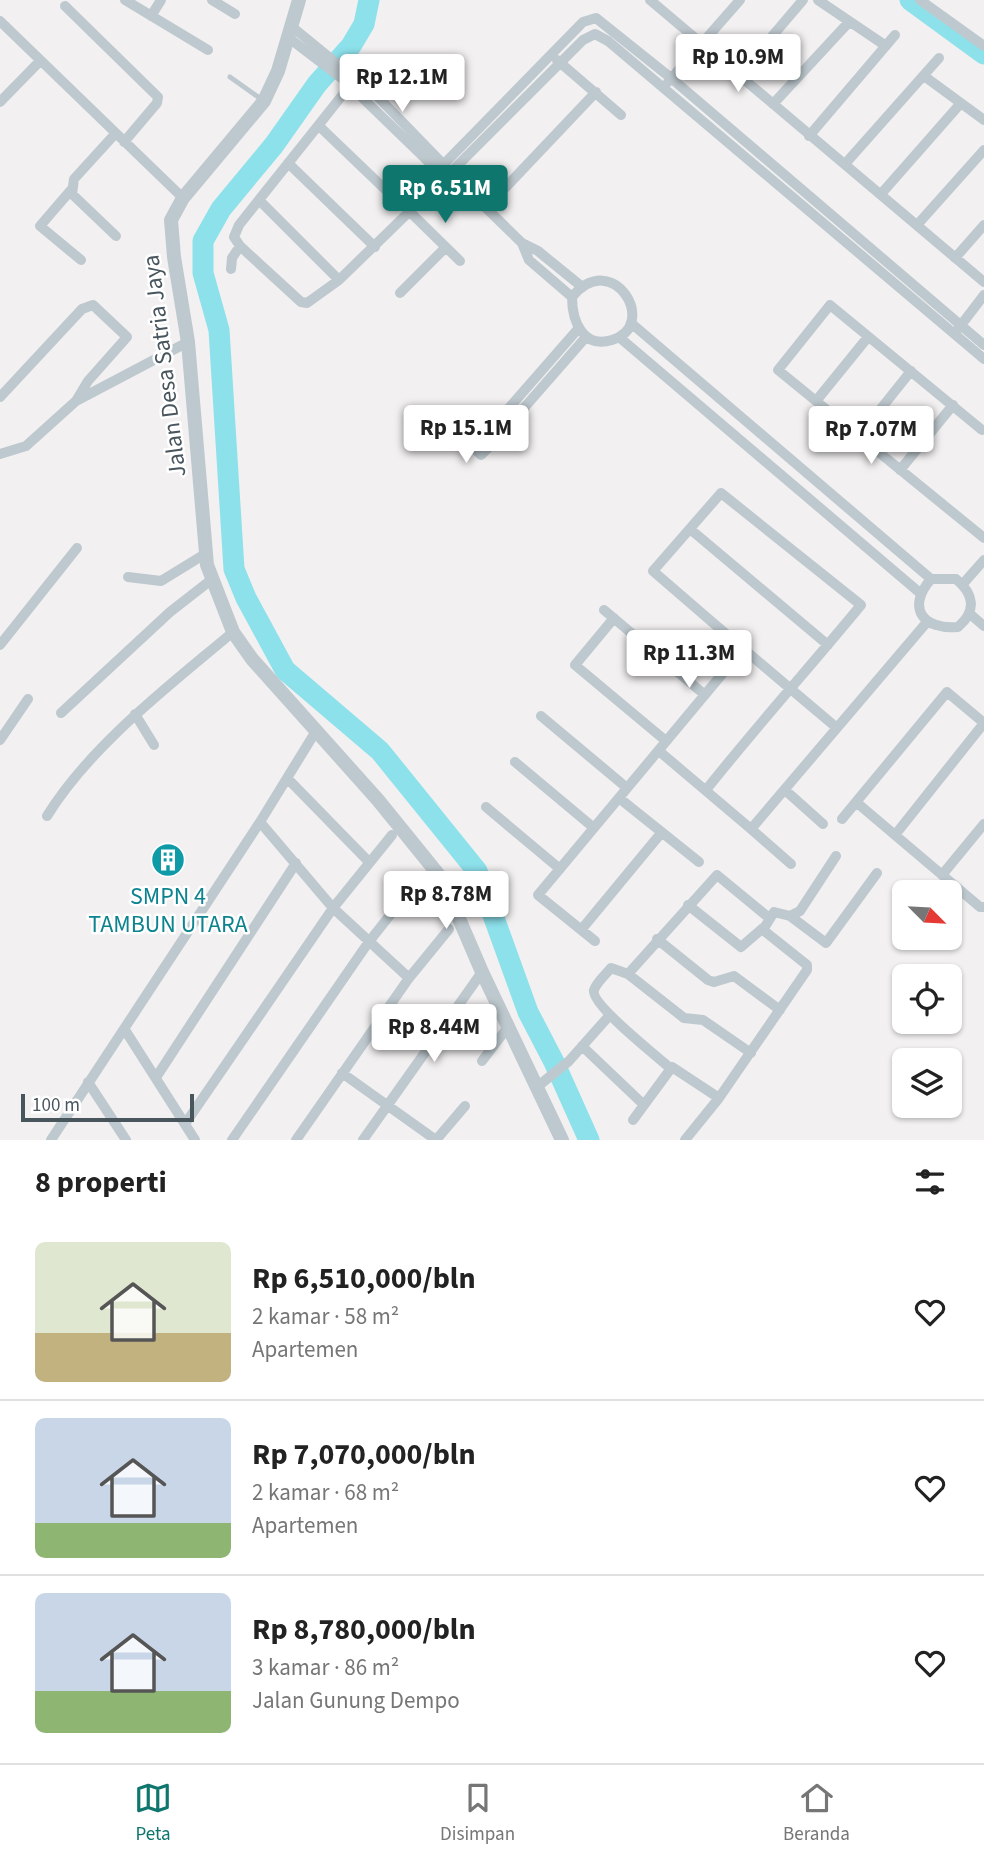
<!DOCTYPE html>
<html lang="id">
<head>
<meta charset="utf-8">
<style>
	body { margin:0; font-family:"Source Sans 3",sans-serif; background:#f2f2f2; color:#222; height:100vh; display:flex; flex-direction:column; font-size:26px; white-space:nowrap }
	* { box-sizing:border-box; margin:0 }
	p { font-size:23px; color:#767676 }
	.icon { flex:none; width:38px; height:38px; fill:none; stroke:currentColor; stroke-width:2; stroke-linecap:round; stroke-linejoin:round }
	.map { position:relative; height:1140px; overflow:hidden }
	.side { display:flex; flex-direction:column; background:#fff; flex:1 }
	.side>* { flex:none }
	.needle { width:46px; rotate:114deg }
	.controls { position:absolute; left:892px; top:880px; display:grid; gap:14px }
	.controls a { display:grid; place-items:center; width:70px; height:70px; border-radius:10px; background:#fff; box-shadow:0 2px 5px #0004; font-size:35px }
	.scale { position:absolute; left:21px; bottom:18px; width:173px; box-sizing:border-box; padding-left:7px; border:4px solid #48555d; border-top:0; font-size:19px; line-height:24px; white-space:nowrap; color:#48555d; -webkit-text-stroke:5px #fff; paint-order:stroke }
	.price { position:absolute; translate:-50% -60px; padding:0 16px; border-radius:7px; background:#fff; color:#222; font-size:23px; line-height:46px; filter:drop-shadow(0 2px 4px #0008) }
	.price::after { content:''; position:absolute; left:50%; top:42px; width:21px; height:16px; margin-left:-10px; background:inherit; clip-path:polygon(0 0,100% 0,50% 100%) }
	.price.current { background:#0f766e; color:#fff }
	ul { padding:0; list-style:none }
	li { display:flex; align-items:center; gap:21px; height:175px; padding:0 35px }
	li+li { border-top:2px solid #e0e0e0 }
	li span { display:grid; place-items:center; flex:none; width:196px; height:140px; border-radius:10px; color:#555 }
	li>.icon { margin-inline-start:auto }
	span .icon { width:84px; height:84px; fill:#fffc; stroke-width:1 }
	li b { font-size:30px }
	h2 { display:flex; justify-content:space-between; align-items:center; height:84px; padding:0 35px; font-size:30px }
	.tab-bar { display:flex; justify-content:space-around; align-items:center; height:98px; border-top:2px solid #e0e0e0; background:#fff; font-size:19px; color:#767676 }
	.tab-bar a { display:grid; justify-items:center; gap:4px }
	.tab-bar .current { color:#0f766e }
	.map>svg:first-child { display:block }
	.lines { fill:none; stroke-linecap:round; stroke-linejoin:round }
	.river { stroke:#8de1eb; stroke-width:21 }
	.service { stroke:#bec9cf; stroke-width:5 }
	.minor { stroke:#bec9cf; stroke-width:10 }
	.tertiary { stroke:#bec9cf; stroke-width:14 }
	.labels { text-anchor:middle; stroke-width:5; stroke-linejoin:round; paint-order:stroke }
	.street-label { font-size:24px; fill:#48555d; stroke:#fff }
	.culture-label { font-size:24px; fill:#0d838f; stroke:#fff }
</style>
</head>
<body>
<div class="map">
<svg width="984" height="1140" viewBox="0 0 984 1140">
	<rect width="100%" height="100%" fill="#f2f0f0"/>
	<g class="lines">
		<!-- river -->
		<path class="river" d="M369,0l-5,24 -13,22 -34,38 -43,61 -53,64 -18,32v32l16,57 15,239 12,29 39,72 95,81 97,120 51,141 26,50 35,78
			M910,0l74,54"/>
		<!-- service -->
		<path class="service" d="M230,77l31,22"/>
		<!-- minor -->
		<path class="minor" d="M125,0l83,50
			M212,0l23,14
			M650,0l334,282
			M818,0l68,46
			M920,0l64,46
			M65,6l93,91 -1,6 -33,39
			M151,16l10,-16
			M0,21l183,177
			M291,26l87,71 65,67
			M289,38l55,42 94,91
			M557,60l64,55
			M740,74l63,-74
			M924,76l60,44
			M356,78l-117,147 -5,12 6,9 61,56 6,1 32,-23 105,-102
			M668,82l72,-82
			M0,102l39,-40
			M773,104l76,-82
			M319,126l71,68
			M115,134l-41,45 -2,15 44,42
			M809,136l86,-101
			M288,163l87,84
			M445,163l138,-141 13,-4 75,60 313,267
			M845,164l94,-106
			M452,171l131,-131 12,-6 13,7 376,318
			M451,174l71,69 16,8 43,35
			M505,188l91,-96
			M71,190l-31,36 41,34
			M881,194l80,-91
			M259,200l80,80
			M410,212l50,49
			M917,225l67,-75
			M522,243l7,17 43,37c0,24 11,52 40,43 48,-14 1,-93 -40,-43
			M955,258l29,-33
			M231,269l1,-11 8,-12
			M400,293l45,-45
			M631,323l300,256h25c18,15 21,32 2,48 -35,3 -52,-19 -27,-48
			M578,329l-104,119 7,7 15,-15 90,-103
			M958,329l26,-34
			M619,337l301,256
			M0,397l82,-88 11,-4 34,32 -39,44 -12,20
			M816,401l52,-64
			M982,430l-152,-125 -52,65 206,168
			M859,436l52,-65
			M0,454l26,-8 50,-45 112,-59
			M900,470l53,-65
			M690,529l138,116
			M128,577l33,4 44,-27
			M962,585l22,-25
			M604,610l101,85
			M970,614l14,12
			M614,618l-39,47 91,76
			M0,645l77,-97
			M61,713l109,-101 41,-32
			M135,714l19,31
			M541,716l86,72
			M984,723l-37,-31 -91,110 124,105h4
			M0,740l28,-41
			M659,751l92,78
			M515,762l79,66
			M287,778l82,84
			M706,790c50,-63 104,-123 155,-185l-140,-112 -68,78c61,53 122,105 184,157
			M785,790l38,34
			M619,798l80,64
			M486,807l74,62
			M47,816c44,-71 122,-130 186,-184
			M842,819l14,-17
			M260,822l73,86 76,70
			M895,835l89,-112
			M791,864l-40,-35 176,-207
			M942,875l42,-51
			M688,905l53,42 22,-19
			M790,916l36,27 51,-70
			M581,930l81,-98
			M657,939l51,41 6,2 20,-6 46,34
			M595,941l-57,-46 205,-246
			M628,974l89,-99 51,42
			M125,1030l70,110
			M582,1046l62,59
			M482,1061l26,-34
			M670,1068c-12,-11 -80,-64 -76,-78 2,-7 12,-16 17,-22l17,6 56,44 19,2 48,33
			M342,1073l94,67
			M157,1076l139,-213
			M88,1082l38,58
			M537,1087l32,-26 40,-45
			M633,1120l39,-53 47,31
			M185,1124l148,-216 59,-73
			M51,1140l209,-318 56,-91
			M232,1140l136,-197 45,-57
			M296,1140l113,-162 40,-49
			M363,1140l119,-168
			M436,1140l29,-34
			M685,1140l34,-42 88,-128v-5l-44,-35 11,-18 16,4 10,-5 36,-55"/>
		<!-- tertiary -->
		<path class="tertiary" d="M299,0l-21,71 -14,30 -81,97 -12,22 3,37 14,85 19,223 26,67 19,27 126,141 64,79 40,93 80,168"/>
	</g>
	<!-- icons -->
	<defs>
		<g id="building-disc" transform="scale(1.75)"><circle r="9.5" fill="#0f9aa8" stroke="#fff"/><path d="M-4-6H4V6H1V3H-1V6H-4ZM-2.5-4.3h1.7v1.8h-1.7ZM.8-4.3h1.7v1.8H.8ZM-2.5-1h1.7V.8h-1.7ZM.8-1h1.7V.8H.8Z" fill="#fff"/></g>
	</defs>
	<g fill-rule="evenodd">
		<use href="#building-disc" x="168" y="860"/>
	</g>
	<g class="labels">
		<!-- street labels -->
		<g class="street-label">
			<text transform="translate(164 366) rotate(-97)" y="8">Jalan Desa Satria Jaya</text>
		</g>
		<!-- culture labels -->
		<g class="culture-label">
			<text x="168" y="904">SMPN 4<tspan x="168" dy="28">TAMBUN UTARA</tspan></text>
		</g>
	</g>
</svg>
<div class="controls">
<a><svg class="needle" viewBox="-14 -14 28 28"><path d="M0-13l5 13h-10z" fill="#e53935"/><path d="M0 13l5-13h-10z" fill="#767676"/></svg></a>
<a><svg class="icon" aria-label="locate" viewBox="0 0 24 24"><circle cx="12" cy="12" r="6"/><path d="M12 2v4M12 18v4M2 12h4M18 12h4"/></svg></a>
<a><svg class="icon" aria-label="layers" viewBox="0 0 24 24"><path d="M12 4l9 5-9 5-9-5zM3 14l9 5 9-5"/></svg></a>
</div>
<div class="scale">100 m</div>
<b class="price" style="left:738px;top:94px">Rp 10.9M</b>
<b class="price" style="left:402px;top:114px">Rp 12.1M</b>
<b class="price current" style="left:445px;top:225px">Rp 6.51M</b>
<b class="price" style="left:466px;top:465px">Rp 15.1M</b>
<b class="price" style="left:871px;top:466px">Rp 7.07M</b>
<b class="price" style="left:689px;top:690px">Rp 11.3M</b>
<b class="price" style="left:446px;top:931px">Rp 8.78M</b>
<b class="price" style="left:434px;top:1064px">Rp 8.44M</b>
</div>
<section class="side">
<h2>8 properti<svg class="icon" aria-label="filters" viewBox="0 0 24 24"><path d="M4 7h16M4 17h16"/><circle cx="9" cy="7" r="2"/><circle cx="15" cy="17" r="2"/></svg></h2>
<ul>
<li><span style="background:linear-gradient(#dfe7d0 65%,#c2b280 0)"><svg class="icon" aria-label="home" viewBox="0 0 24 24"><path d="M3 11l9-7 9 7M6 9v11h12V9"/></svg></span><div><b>Rp 6,510,000/bln</b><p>2 kamar · 58 m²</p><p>Apartemen</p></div><svg class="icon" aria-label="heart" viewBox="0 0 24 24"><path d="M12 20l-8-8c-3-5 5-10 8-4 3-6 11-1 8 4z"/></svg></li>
<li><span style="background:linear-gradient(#c9d6e8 75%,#8fb573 0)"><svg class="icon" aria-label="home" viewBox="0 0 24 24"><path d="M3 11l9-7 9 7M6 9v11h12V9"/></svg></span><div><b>Rp 7,070,000/bln</b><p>2 kamar · 68 m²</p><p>Apartemen</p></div><svg class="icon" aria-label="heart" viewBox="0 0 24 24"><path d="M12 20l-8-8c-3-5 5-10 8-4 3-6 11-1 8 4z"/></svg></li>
<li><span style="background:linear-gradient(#c9d6e8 70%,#8fb573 0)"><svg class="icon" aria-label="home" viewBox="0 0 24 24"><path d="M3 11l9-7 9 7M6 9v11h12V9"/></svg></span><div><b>Rp 8,780,000/bln</b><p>3 kamar · 86 m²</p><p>Jalan Gunung Dempo</p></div><svg class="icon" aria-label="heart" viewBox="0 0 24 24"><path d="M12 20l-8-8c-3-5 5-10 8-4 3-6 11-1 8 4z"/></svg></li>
</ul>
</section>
<nav class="tab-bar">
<a class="current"><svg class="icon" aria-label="map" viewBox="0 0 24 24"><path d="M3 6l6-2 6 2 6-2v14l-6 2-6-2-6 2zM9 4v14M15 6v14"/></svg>Peta</a>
<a><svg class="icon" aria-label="saved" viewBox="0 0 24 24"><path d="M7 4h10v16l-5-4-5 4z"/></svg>Disimpan</a>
<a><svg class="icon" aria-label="home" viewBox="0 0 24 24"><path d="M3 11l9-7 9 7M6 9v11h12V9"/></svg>Beranda</a>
</nav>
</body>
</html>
